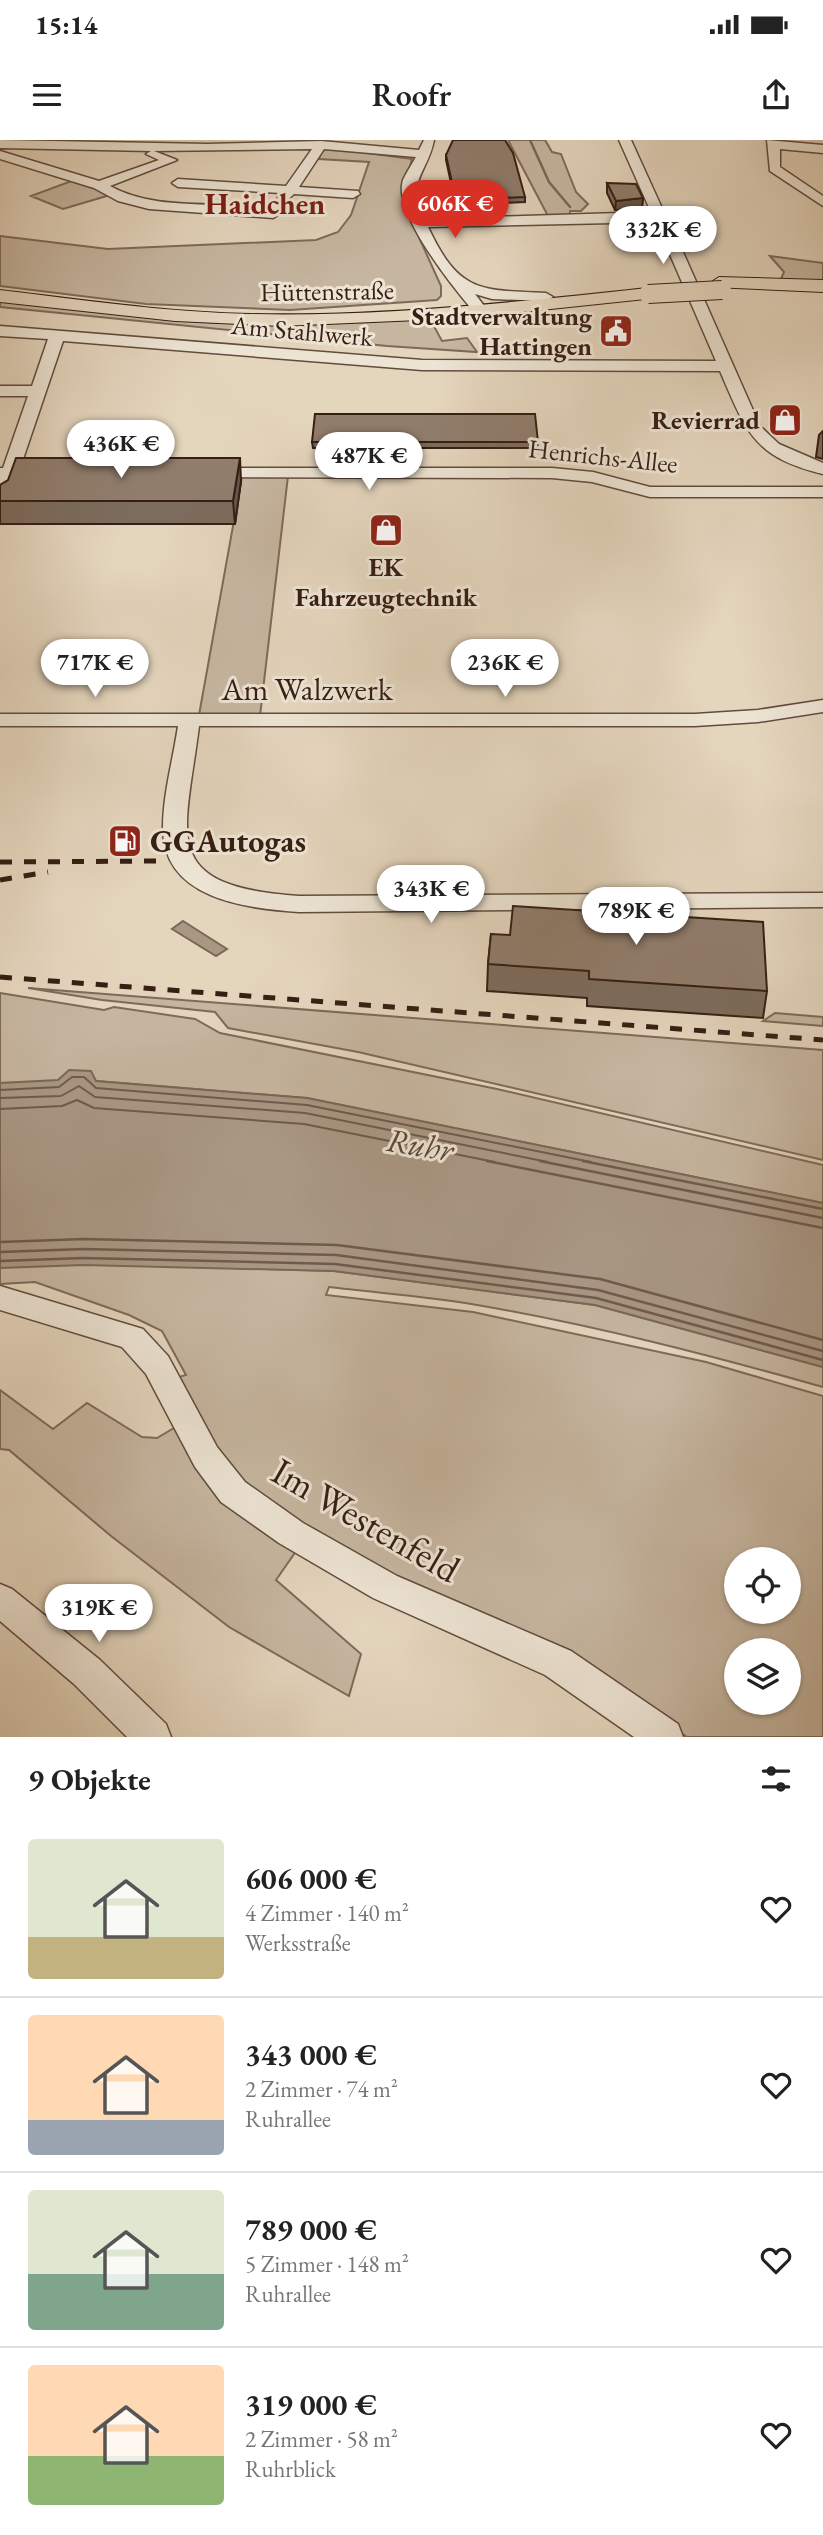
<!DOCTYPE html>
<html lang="de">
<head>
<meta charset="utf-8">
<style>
	body { margin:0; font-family:"EB Garamond",serif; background:#f6f6f6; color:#222; height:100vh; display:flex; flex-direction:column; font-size:26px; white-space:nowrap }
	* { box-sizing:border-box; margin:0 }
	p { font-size:23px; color:#767676 }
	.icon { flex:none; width:38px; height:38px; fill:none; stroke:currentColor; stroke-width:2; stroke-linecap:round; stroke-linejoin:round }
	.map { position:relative; height:1597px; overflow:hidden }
	.panel { display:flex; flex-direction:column; background:#fff; flex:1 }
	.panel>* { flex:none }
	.fabs { position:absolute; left:724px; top:1407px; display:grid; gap:14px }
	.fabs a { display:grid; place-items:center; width:77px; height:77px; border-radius:50%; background:#fff; box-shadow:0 2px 5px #0004; font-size:35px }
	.price { position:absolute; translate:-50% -60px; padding:0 16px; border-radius:24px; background:#fff; color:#222; font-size:23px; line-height:46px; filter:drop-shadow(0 2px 4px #0008) }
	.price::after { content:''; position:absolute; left:50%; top:42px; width:21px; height:16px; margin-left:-10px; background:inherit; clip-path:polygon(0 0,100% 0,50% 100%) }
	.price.current { background:#d93025; color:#fff }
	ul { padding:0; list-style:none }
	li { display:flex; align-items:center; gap:21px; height:175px; padding:0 28px }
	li+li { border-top:2px solid #e0e0e0 }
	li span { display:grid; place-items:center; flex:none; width:196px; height:140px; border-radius:7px; color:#555 }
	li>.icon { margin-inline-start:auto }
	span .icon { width:84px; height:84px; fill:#fffc; stroke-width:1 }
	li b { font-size:30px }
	h2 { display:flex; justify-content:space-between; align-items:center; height:84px; padding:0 28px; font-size:30px }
	.status { display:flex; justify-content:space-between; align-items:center; height:49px; padding:0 35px; background:#fff; direction:ltr }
	.status svg { height:19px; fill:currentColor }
	header { display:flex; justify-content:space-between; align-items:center; height:91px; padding:0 28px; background:#fff; font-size:32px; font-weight:600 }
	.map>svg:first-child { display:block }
	.green { fill:#c6b6a0; stroke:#7e6a5a; stroke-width:2; fill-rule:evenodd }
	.water { fill:#a99784; stroke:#7b6757; stroke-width:2 }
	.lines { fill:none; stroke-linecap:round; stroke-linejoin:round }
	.shore-far1 { stroke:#705a4c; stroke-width:2 }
	.shore { stroke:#705a4c; stroke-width:2.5 }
	.stream { stroke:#7b6757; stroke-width:2.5 }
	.minor-casing { stroke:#624c3e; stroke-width:3 }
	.major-casing { stroke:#361e14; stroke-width:2 }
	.minor { fill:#ede4d4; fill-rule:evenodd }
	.major { fill:#e4d5bd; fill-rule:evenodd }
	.rail { stroke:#361e14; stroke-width:5; stroke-dasharray:12 12; stroke-linecap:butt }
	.major-bridge-casing { stroke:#361e14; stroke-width:20; stroke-linecap:butt }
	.major-bridge { stroke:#e4d5bd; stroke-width:18 }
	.wall { fill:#7c6c5d; stroke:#361e14; stroke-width:2 }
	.shaded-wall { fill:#65584c; stroke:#361e14; stroke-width:2 }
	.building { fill:#907d6c; stroke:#361e14; stroke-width:2 }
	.labels { text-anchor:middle; stroke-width:6; stroke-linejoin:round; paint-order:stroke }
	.far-street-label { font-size:26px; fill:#361e14; stroke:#ede4d4 }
	.far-poi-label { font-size:26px; font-weight:bold; fill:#361e14; stroke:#ede4d4; text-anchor:end }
	.far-quarter-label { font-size:30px; font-weight:bold; fill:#7a1f14; stroke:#ede4d4 }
	.street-label { font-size:32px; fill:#361e14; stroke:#ede4d4 }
	.poi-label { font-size:32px; font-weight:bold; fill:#361e14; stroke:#ede4d4; text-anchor:start }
	.water-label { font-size:33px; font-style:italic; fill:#5e483b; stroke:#ede4d4 }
	.near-street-label { font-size:38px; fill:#361e14; stroke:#ede4d4 }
</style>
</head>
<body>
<div class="status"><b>15:14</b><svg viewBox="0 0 49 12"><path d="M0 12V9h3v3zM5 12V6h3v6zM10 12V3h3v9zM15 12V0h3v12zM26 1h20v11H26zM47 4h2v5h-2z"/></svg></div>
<header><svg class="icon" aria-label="menu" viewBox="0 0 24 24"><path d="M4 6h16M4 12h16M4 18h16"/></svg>Roofr<svg class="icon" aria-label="share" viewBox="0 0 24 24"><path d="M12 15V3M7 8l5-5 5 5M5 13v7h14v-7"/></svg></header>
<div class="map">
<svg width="823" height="1597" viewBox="0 0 823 1597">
	<rect width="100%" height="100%" fill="#e4d5bd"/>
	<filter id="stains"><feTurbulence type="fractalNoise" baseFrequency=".00286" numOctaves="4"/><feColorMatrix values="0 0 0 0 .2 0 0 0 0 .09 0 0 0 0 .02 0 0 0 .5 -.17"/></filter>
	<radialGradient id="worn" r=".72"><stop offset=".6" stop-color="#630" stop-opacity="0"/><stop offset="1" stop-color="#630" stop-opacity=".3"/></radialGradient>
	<!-- green -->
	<path class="green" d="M508,0h37l7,12 9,2 15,38 12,12 -7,7h-11v5h-22z
		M322,7l90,12 -9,36 3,14 35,77v10l-4,4 -147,10 -144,-6 -146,-18v-50l108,13 208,-9 22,-8 13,-17 18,-53 -50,-3z
		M74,40l36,15 -47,14 -32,-13z
		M770,116l53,7v20l-42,-4 3,-7z
		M0,160l203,22 81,3 146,-6 12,22 25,-3 10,14 -90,-6 -387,-39z
		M242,336h46l-28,240 -61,-1z
		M28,848l795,62v110l-465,-108 -130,-24 -13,-16 -113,-12z
		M0,853l104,17 10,-3 81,12 25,14 277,56 326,76v38l-516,-105 -211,-17 -96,2z
		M775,873l48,4v9l-60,-5z
		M83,1124l251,7 261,34 228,62v20c-114,-32 -229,-62 -346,-82 -49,-9 -99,-12 -148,-18l-3,8 147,17 233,50 117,34v341h-136l-67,-45 -224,-112 -162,-96 -62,-105 14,-4 -24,-44 -33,-16 -94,-33 -35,2v-17zM737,1419h52v53h-52zM737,1510h52v53h-52z
		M0,1250l53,39 34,-26 55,34 15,1 22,-13 122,119 -25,36 85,74 -12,42 -120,-69 -118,-91 -102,-86 -9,-1z"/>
	<!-- water -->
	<path class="water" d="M183,781l44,28 -11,7 -44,-27z
		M69,930l22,1 5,10 211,17 516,105v164l-228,-62 -261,-34 -251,-6 -83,3v-185l58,-3z"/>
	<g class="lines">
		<!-- shore-far1 -->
		<path class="shore-far1" d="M0,950l59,-3 13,-10h12l12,11 211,17 284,57
			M0,958l61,-2 18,-10 16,11 210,16 243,49
			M0,969l62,-3 15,-6 17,8 210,16 191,38"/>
		<!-- shore -->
		<path class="shore" d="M487,1021l336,67
			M540,1021l283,57
			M583,1021l240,48
			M0,1102l84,-3 253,6 263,34 223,61
			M0,1112l84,-3 252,6 262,35 225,61
			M0,1121l83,-3 252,6 261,34 227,62"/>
		<!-- stream -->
		<path class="stream" d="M530,0l19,42 21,25"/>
		<!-- minor casing -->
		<g class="minor-casing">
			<path id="minor" d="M0,0l207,4 114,-3 98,9 5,-10h10c-7,35 -28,38 -10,79l227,-7 -32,-72h12l30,66 14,15 4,22 81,183 19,18 44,19v11c-70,-17 -77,-43 -103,-103l-298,-1 -359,-29 -43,127 21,1 9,5 -9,5h-24l-8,23 -9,5v-39h3l25,-72h-28v-10h32l16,-47 -48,-3v-10l422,34 294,1 -51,-118 -4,-21 -233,5c31,66 51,63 118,66l7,4 -7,4 -54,-2 -17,-5 13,17 -7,4 -5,-1c-20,-23 -90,-108 -71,-138 3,-6 7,-12 11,-19l-92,-8 -25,38 59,4 2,3 -7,4 -59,-4 -10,9 -7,-4 4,-6 -103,-6 -6,-4 6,-4 108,7 26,-37 -158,2 23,9 -67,26c52,28 112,12 168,25l2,3 -7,4 -124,-9 -31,-8 -24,-13 -94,-29v-8l99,30 60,-21 -13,-6 5,-3 -151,-3z
				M767,0l56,5v8l-43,-4v18l43,29v10l-53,-35z
				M207,328h345l41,4 57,15h173v10h-173l-58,-15 -40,-4 -351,-1 -3,-4 3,-4z
				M823,560v12l-65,10 -63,4h-496c-14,112 -42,160 100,170l524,-3v14l-524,5c-54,-4 -136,-13 -136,-84 0,-34 10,-68 15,-102h-178v-12h695l63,-4z
				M0,1146l143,43 25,27 49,91 28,35 58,41 94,53 174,75 107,73 5,13h-49l-89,-62 -172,-77 -94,-55 -58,-41 -26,-35 -49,-93 -24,-27 -122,-37z
				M0,1444l12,5 88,71 66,64 5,13h-44l-53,-53 -74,-63z"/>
		</g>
		<!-- major casing -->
		<g class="major-casing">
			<path id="major" d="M719,137l104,3v12l-111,-5 -2,-4z
				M648,148l9,6 -2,4 -190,20 -184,8 -106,-5 -175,-19v-12c83,10 166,22 249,24 134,3 267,-12 399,-26z"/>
		</g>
		<!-- minor -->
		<use href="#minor" class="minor"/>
		<!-- major -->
		<use href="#major" class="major"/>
		<!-- rail -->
		<path class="rail" d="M0,722l162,-1
			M0,740l48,-8
			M0,837l823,63"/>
		<!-- major-bridge casing -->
		<g class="major-bridge-casing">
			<path id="major-bridge" d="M648,154l74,-4"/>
		</g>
		<!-- major-bridge -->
		<use href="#major-bridge" class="major-bridge"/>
	</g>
	<!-- wall -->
	<path class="wall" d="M446,15l79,42v5l-25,1 -1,-7 -45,1 -8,-37z
		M607,43l36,15 -1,10 -27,2 -8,-17z
		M823,291v28l-7,-2 3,-22z
		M312,302h226l-1,6h-224z
		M241,341l-6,43h-235v-38z
		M491,794l276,57 -4,27 -176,-12v-8l-100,-7 1,-27z"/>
	<!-- shaded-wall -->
	<path class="shaded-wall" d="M643,58l-1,10 -27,2 1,-9z
		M240,318l1,23 -6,43 -2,-23z"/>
	<!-- building -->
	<path class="building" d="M453,0h52l8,13 12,44 -25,1 -1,-7 -45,1 -8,-37z
		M607,43l29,1 7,14 -27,3z
		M315,274h220l3,28h-226z
		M16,318h224l-7,43h-233v-16l8,-5z
		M513,766l250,16 4,69 -178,-12v-8l-101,-7 3,-30 19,1z"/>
	<!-- icons -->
	<defs>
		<g id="civic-square" transform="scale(1.75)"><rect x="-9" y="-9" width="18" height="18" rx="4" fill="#8f2418" stroke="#ede4d4"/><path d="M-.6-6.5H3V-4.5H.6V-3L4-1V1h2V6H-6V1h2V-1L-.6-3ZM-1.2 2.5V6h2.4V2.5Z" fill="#fff"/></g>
		<g id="shop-square" transform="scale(1.75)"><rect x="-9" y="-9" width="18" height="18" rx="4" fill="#8f2418" stroke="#ede4d4"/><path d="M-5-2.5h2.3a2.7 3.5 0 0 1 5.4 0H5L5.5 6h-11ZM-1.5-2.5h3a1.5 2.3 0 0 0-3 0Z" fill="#fff"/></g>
		<g id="fuel-square" transform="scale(1.75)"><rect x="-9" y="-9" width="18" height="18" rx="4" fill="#8f2418" stroke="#ede4d4"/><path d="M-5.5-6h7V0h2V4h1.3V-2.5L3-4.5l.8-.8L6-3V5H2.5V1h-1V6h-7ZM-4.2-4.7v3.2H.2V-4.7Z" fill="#fff"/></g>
	</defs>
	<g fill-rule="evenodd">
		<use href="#civic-square" x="616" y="191"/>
		<use href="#shop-square" x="785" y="280"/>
		<use href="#shop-square" x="386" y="390"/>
		<use href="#fuel-square" x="125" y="701"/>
	</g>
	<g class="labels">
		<!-- far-street labels -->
		<g class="far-street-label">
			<text transform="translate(327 151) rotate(-1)" y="9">Hüttenstraße</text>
			<text transform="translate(302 191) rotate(5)" y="9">Am Stahlwerk</text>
			<text transform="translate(603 316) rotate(6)" y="9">Henrichs-Allee</text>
		</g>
		<!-- far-poi labels -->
		<g class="far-poi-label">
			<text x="592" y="185">Stadtverwaltung<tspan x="592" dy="30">Hattingen</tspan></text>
			<text x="760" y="289">Revierrad</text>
			<text x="386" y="436" text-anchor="middle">EK<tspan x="386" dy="30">Fahrzeugtechnik</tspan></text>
		</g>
		<!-- far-quarter labels -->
		<g class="far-quarter-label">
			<text x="265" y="74">Haidchen</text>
		</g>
		<!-- street labels -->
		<g class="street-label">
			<text x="307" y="560">Am Walzwerk</text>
		</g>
		<!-- poi labels -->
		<g class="poi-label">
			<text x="150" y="712">GGAutogas</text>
		</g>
		<!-- water labels -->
		<g class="water-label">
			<text transform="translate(420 1004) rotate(9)" y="12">Ruhr</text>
		</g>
		<!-- near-street labels -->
		<g class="near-street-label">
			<text transform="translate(366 1380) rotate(30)" y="13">Im Westenfeld</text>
		</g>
	</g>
	<rect width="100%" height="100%" filter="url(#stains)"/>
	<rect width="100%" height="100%" fill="url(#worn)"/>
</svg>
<div class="fabs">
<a><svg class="icon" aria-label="locate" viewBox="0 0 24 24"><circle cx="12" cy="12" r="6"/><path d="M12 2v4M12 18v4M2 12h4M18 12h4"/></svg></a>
<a><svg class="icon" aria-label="layers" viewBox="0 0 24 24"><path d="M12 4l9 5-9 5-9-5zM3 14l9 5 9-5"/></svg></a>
</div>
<b class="price current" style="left:455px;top:100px">606K €</b>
<b class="price" style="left:663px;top:126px">332K €</b>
<b class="price" style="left:121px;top:340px">436K €</b>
<b class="price" style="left:369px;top:352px">487K €</b>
<b class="price" style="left:95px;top:559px">717K €</b>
<b class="price" style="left:505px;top:559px">236K €</b>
<b class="price" style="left:431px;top:785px">343K €</b>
<b class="price" style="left:636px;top:807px">789K €</b>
<b class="price" style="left:99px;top:1504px">319K €</b>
</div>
<section class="panel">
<h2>9 Objekte<svg class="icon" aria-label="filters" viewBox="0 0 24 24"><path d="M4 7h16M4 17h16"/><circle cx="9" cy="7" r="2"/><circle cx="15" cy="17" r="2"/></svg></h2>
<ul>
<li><span style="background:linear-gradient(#dfe7d0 70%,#c2b280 0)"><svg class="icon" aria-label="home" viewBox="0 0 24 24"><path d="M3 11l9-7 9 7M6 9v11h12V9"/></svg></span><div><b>606 000 €</b><p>4 Zimmer · 140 m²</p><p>Werksstraße</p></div><svg class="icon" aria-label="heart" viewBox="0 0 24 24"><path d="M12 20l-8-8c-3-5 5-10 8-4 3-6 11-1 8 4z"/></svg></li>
<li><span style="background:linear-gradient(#ffd9b3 75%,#9aa5b1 0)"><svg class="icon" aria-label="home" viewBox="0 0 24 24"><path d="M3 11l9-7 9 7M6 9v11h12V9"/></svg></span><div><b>343 000 €</b><p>2 Zimmer · 74 m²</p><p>Ruhrallee</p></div><svg class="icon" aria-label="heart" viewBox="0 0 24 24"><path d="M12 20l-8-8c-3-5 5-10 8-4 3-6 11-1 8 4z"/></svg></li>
<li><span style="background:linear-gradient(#dfe7d0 60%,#7fa58c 0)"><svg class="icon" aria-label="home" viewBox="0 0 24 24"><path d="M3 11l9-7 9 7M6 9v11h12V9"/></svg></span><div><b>789 000 €</b><p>5 Zimmer · 148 m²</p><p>Ruhrallee</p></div><svg class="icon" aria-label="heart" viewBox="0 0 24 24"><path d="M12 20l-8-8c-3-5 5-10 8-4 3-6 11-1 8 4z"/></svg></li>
<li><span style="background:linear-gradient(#ffd9b3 65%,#8fb573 0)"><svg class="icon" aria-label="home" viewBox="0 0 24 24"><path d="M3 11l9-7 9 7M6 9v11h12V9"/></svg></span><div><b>319 000 €</b><p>2 Zimmer · 58 m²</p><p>Ruhrblick</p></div><svg class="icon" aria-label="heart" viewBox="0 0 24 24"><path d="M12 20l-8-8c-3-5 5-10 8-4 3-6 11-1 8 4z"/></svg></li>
</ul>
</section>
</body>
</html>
